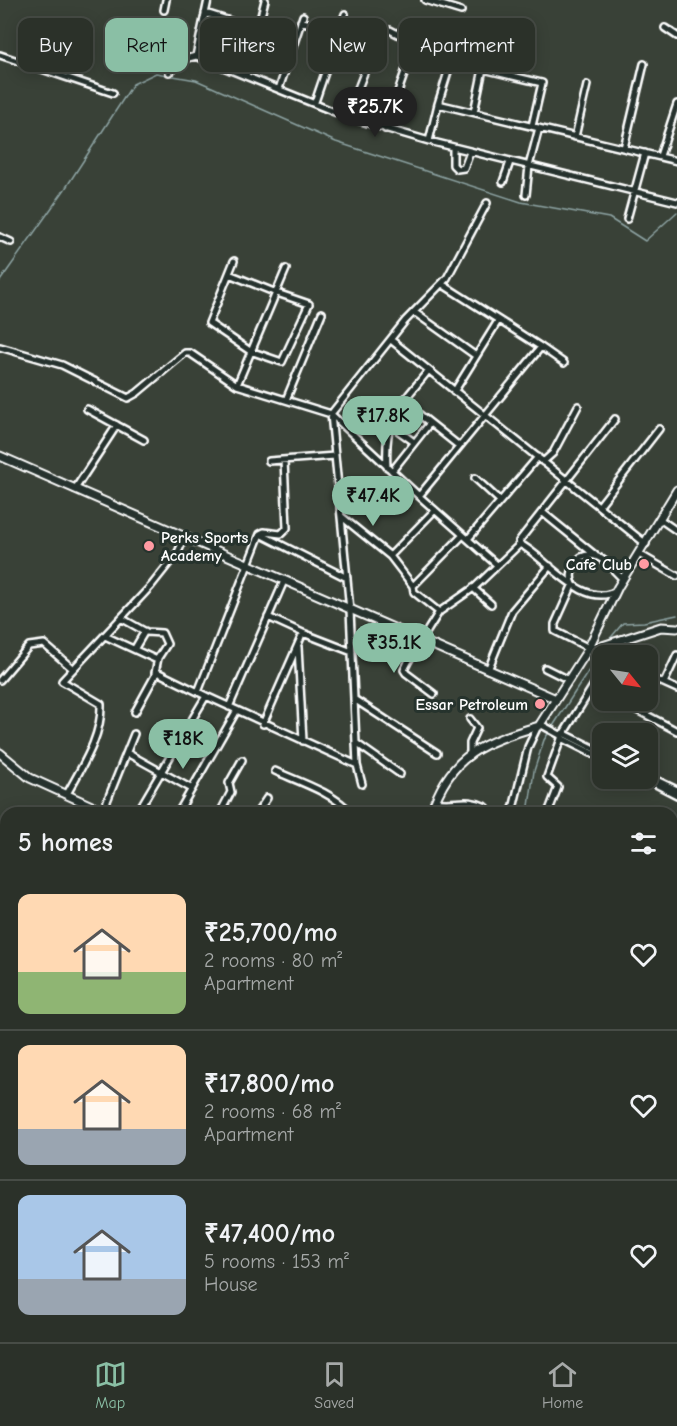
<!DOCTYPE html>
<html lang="en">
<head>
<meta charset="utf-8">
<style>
	body { margin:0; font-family:"Comic Neue",sans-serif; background:#373d35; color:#f1f3f6; height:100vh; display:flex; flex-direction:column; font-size:22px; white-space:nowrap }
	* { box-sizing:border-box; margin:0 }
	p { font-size:20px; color:#a6a9a8 }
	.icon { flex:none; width:33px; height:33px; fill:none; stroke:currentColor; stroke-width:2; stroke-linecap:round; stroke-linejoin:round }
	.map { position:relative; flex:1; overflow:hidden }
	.sheet { position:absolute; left:0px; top:807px; width:678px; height:536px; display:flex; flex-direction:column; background:#2b3129; border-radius:18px 18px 0 0; box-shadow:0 3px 15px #0003,0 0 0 2px #474c46 }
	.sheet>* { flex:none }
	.hud { position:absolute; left:18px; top:18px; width:642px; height:54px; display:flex; gap:12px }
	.needle { width:39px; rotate:120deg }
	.controls { position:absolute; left:592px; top:645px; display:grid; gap:12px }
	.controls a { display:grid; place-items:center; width:66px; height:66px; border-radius:12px; background:#2b3129; box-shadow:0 3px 15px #0003,0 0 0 2px #474c46; font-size:30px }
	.price { position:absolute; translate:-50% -51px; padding:0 14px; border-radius:21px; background:#8abfa5; color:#111; font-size:20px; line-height:39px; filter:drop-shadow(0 2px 3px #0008) }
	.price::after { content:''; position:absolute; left:50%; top:36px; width:18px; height:14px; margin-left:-9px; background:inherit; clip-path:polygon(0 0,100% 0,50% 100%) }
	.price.current { background:#222; color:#fff }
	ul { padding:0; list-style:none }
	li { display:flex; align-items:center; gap:18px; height:150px; padding:0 18px }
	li+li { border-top:2px solid #474c46 }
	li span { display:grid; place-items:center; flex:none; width:168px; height:120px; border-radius:12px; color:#555 }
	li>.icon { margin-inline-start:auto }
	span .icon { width:72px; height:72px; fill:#fffc; stroke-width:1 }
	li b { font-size:26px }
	h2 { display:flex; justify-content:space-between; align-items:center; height:72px; padding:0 18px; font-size:26px }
	.chip { padding:0 21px; border-radius:12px; background:#2b3129; box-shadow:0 3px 15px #0003,0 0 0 2px #474c46; font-size:21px; line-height:54px }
	.chip.current { background:#8abfa5; color:#111 }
	.dock { display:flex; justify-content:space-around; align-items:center; height:84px; border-top:2px solid #474c46; background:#2b3129; font-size:16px; color:#a6a9a8 }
	.dock a { display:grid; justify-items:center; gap:3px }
	.dock .current { color:#8abfa5 }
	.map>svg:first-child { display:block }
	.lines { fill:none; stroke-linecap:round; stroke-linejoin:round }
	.stream { stroke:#8ea4a4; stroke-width:1.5 }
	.minor-casing { stroke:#fff; stroke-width:10 }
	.tertiary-casing { stroke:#fff; stroke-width:11 }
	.minor { stroke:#26332d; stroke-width:5 }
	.tertiary { stroke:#26332d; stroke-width:7 }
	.poi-dot { fill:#ff9aa2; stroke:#26332d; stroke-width:2 }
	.labels { text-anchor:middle; stroke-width:6; stroke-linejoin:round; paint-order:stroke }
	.poi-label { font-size:16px; font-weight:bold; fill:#fff; stroke:#26332d; text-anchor:end }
</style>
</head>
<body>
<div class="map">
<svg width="677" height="1342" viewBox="0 0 677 1342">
	<rect width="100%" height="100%" fill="#394137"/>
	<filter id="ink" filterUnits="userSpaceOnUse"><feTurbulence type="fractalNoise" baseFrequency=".0167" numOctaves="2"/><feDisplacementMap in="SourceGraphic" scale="12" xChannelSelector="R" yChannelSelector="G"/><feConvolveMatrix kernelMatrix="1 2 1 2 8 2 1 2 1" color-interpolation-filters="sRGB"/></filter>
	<g filter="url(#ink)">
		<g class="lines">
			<!-- stream -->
			<path class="stream" d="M0,281l65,-92 68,-105 23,-11 40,7 140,62 185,60 88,16 36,23 32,-29
				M608,641l15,-18 21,-1 33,-7
				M528,813l6,-42 10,-31 58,-90
				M0,1303l6,-7"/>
			<!-- minor casing -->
			<g class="minor-casing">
				<path id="minor" d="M208,0l-12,56 151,61 82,24 9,-37 239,57
					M425,0l36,11
					M164,10l2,-10
					M205,13l53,17
					M301,21l37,13
					M665,28l12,8
					M0,55l113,38
					M169,72l16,-13 11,-3
					M246,76l19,-76
					M279,89l24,-73
					M315,102l30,-88
					M438,104l14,-45
					M474,112l9,-43 59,14 -10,43
					M347,117l32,-83
					M385,129l30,-86 -25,-13
					M575,137l12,-52
					M429,141l248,61
					M453,147v18l4,4 7,-1 6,-16
					M624,148l20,-84
					M660,156l17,-52
					M503,182l7,-20
					M526,195l3,-29 10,-38
					M627,219l18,-66
					M0,237l11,5
					M234,261l-25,62 41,28 32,11 27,-58 -32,-11
					M229,274l45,18
					M442,284l99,63 -122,149 78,69
					M414,312l62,44
					M391,340l255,204
					M0,347l62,18 66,33 9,-5 48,-40h5l47,32 94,29 88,82
					M541,347l23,16
					M237,385l49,-116
					M454,392l44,-71
					M406,399l14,16 39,31
					M286,400l36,-87
					M87,409l57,31
					M389,424l25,18
					M269,461l66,-5
					M543,462l10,-9 25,-47
					M387,467c-3,-52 11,-58 41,-96
					M392,471l38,-48
					M475,478l25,23
					M75,489l42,-64
					M384,503l20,-21
					M599,506l60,-77
					M542,512l53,43
					M342,517l48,39
					M661,520l16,11
					M260,534l87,44
					M468,539l70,-82
					M520,544l-1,-3 96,-122
					M639,554l38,22
					M413,586l-23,-30 45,-46
					M473,588l18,16
					M439,612l-25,-20 -1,-6 50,-51
					M268,617l35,16
					M121,618l25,14 16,1 5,11 -9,14 -3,15
					M105,636l52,24
					M298,647l5,94
					M135,648l10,-17
					M589,648l-34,-17v-7l18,-40c-5,-11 1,-18 8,-27 19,-8 29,11 42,22
					M612,656l11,-17
					M545,668l24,12
					M488,670l24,-59 38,-45
					M648,676l29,13
					M0,680l29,-34 15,-2 29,25
					M664,683l13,-28
					M592,688l11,5
					M434,694l-28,-21 -2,-3 4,-8 31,-50 36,-25 45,-43c27,14 63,66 96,47
					M206,696l151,69 -7,-155 -19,-196 74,-93 42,-43 40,-75
					M354,699l83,54
					M618,700l59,31
					M229,707l55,-126
					M135,712l22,-40 41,20
					M470,719l7,9 -7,15v11
					M263,724l40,-91 49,19
					M540,724l22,12
					M563,733l40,20
					M561,738l42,21
					M356,743l44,31
					M127,753l65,36
					M357,765l5,19
					M275,771c25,11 59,22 76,42
					M648,776l29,14
					M644,778l33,17
					M67,794c15,-28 35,-57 34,-90l-39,-23 89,-95 27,-34 7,-15
					M434,802c21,4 32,-5 52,5l-2,6
					M103,811l31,-77
					M137,813l69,-117 -8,-4 62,-158 4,-2 17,2 6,-6 -3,-68
					M178,813l59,-103
					M220,813l11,-21 -2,-9 13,-23
					M257,813l10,-15
					M512,813l16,-66 10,-21
					M548,813l10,-26 -11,-10 15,-41 41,-66
					M672,839l5,2
					M672,874l5,-13
					M672,899l5,-11
					M672,921l5,2
					M672,935l5,2
					M0,988l6,-10
					M672,1023l5,2
					M0,1038l6,4
					M0,1071l6,-10
					M672,1086l5,2
					M672,1126l5,2
					M0,1147l6,-10
					M672,1174l5,-12
					M0,1201l6,1
					M1,1279l5,-10
					M169,1336l6,6
					M229,1336l7,6
					M370,1336l10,6
					M466,1336l11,6
					M298,1339l14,-3
					M281,1342l20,-5
					M421,1342l3,-6
					M520,1342l3,-6
					M616,1342l2,-6"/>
			</g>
			<!-- tertiary casing -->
			<g class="tertiary-casing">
				<path id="tertiary" d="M0,456l556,243
					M587,651l74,-24 16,1
					M0,753l30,25 77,35
					M431,813c19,-59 53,-71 108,-87l48,-75 31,-64 59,-97
					M672,1213l5,2
					M134,1342l4,-6"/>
			</g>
			<!-- minor -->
			<use href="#minor" class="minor"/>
			<!-- tertiary -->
			<use href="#tertiary" class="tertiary"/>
		</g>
	</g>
	<!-- markers -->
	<g class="poi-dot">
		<circle cx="149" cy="546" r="6"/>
		<circle cx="644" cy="564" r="6"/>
		<circle cx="540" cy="704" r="6"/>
	</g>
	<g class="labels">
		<!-- poi labels -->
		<g class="poi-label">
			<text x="161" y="543" text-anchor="start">Perks Sports<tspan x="161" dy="18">Academy</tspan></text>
			<text x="632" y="570">Cafe Club</text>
			<text x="528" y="710">Essar Petroleum</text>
		</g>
	</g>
</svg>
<div class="controls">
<a><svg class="needle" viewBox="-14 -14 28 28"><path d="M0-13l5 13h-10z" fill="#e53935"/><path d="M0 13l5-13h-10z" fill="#a6a9a8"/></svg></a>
<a><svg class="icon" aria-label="layers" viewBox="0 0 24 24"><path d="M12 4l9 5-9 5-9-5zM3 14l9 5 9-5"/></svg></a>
</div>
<b class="price current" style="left:375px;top:138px">₹25.7K</b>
<b class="price" style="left:383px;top:447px">₹17.8K</b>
<b class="price" style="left:373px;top:527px">₹47.4K</b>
<b class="price" style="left:394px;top:674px">₹35.1K</b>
<b class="price" style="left:183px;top:770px">₹18K</b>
<div class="hud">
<a class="chip">Buy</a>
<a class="chip current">Rent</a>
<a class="chip">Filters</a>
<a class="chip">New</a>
<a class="chip">Apartment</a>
</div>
<section class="sheet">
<h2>5 homes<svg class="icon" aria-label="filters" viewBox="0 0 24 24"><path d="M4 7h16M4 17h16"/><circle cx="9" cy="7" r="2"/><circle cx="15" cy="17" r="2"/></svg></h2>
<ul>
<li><span style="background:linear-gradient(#ffd9b3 65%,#8fb573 0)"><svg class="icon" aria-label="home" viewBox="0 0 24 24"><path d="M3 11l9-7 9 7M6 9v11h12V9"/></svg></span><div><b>₹25,700/mo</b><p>2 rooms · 80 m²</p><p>Apartment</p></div><svg class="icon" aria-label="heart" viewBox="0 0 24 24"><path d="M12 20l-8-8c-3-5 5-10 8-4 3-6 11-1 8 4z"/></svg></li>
<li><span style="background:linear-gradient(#ffd9b3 70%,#9aa5b1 0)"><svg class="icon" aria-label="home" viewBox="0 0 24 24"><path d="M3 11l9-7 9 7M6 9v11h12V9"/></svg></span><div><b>₹17,800/mo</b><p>2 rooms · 68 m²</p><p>Apartment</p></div><svg class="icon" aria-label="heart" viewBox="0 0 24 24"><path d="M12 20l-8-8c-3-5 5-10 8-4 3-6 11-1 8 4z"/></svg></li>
<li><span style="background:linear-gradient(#a9c7e8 70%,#9aa5b1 0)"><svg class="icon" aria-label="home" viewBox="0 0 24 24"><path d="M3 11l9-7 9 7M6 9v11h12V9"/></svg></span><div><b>₹47,400/mo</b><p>5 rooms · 153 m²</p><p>House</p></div><svg class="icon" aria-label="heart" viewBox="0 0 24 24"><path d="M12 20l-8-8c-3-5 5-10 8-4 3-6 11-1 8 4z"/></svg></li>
</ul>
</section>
</div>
<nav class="dock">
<a class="current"><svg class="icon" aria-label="map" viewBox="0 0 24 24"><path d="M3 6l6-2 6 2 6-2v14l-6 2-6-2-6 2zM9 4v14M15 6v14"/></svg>Map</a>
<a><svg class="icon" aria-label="saved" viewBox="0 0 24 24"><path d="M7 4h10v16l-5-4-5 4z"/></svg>Saved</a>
<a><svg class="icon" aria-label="home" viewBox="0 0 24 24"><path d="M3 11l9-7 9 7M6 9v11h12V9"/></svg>Home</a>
</nav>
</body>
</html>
